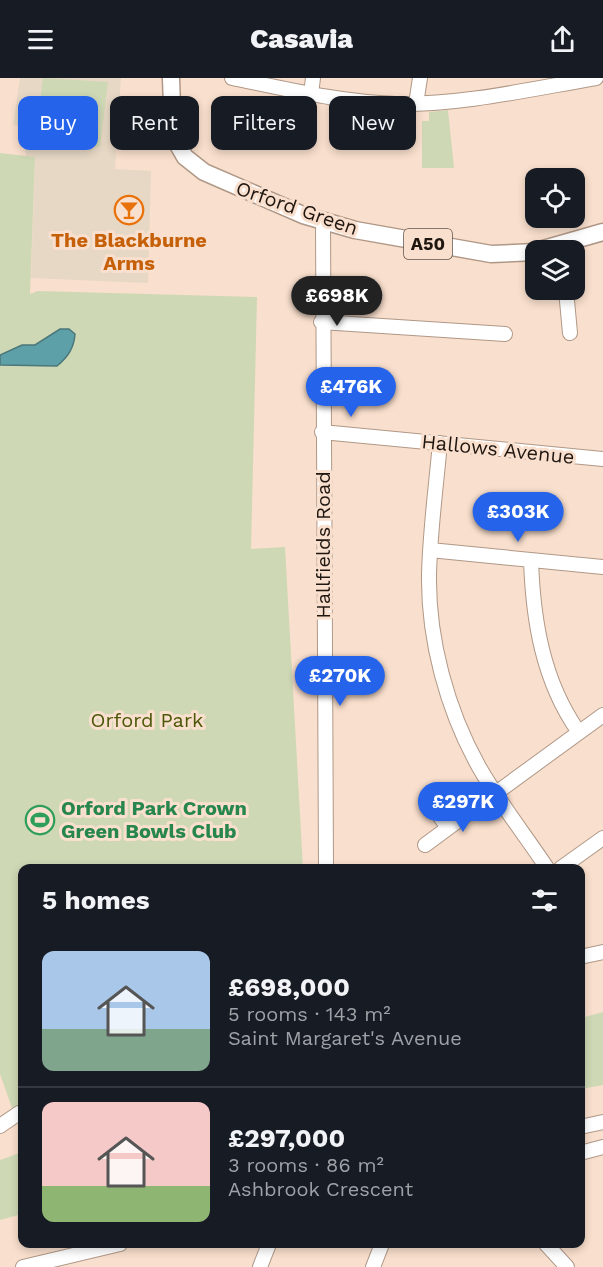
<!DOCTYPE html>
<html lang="en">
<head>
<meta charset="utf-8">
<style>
	body { margin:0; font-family:"Work Sans",sans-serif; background:#242831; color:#f1f3f6; height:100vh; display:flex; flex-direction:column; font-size:22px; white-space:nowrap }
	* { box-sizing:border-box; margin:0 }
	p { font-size:20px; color:#9ea1a6 }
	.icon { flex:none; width:33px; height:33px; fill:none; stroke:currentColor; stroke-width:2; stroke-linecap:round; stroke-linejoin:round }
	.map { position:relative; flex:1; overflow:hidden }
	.details { position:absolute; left:18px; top:786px; width:567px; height:384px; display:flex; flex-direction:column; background:#171b24; border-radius:12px; box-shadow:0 3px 9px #0003 }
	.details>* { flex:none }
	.top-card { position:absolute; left:18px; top:18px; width:567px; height:54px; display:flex; gap:12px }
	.fabs { position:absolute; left:525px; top:90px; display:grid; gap:12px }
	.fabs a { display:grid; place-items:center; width:60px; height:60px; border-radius:12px; background:#171b24; box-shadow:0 3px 9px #0003; font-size:30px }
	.price { position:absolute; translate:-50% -51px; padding:0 14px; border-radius:21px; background:#2563eb; color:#fff; font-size:20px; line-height:39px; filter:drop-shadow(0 2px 3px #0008) }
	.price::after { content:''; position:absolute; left:50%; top:36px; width:18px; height:14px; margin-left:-9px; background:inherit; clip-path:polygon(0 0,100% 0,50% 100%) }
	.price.on { background:#222; color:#fff }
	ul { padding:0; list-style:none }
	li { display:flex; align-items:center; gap:18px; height:150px; padding:0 24px }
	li+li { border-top:2px solid #363941 }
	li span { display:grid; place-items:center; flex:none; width:168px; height:120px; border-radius:12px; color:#555 }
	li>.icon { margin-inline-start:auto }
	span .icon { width:72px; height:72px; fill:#fffc; stroke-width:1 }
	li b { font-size:26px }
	h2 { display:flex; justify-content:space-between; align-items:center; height:72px; padding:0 24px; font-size:26px }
	.tag { padding:0 21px; border-radius:12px; background:#171b24; box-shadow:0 3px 9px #0003; font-size:21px; line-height:54px }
	.tag.on { background:#2563eb; color:#fff }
	header { display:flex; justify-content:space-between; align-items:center; height:78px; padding:0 24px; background:#171b24; font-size:27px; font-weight:800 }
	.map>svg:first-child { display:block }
	.commercial { fill:#e7d8c5 }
	.green { fill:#cfd8b5 }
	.water { fill:#5ea0a7; stroke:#4b777a; stroke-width:1.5 }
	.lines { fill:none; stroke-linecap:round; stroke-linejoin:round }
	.minor-casing { stroke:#b09887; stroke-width:16 }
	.major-casing { stroke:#b09887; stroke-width:19 }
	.minor { stroke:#fff; stroke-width:14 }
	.major { stroke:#fff; stroke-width:16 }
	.labels { text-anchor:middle; stroke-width:6; stroke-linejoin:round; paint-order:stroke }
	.shield { fill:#f9dfcd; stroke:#605249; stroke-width:1.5 }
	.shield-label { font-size:18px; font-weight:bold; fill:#1f1610 }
	.street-label { font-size:20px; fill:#1f1610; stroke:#f9dfcd }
	.food-label { font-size:20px; font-weight:bold; fill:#c56008; stroke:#f9dfcd }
	.park-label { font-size:20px; fill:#4b5808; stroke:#f9dfcd }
	.leisure-label { font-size:20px; font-weight:bold; fill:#27864d; stroke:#f9dfcd; text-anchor:start }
</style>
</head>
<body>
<header><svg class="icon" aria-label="menu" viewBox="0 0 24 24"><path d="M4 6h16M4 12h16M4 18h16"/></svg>Casavia<svg class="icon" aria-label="share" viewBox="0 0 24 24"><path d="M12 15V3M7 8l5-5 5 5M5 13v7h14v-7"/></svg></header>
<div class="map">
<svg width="603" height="1189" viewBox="0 0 603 1189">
	<rect width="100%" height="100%" fill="#f9dfcd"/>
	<!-- commercial -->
	<path class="commercial" d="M20,0h101l-6,91 36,2 -3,112 -117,-5 4,-121 -9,-1 -3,-29 -10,-2z"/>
	<!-- green -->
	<path class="green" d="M43,0l65,4 -8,65 -65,-8z
		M448,32l6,58h-32v-47h7v-9z
		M0,75l35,4 -5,137 8,-3 219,6 -6,252 34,-2 18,321h-281v284l-3,-24 -19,-54z
		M603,934v73l-22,4v-71z
		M22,1074v62l-22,6v-60z"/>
	<!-- water -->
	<path class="water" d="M60,251h9l6,5c-1,14 -7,23 -18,32l-57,-1v-10l22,-10h13z"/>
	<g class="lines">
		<!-- minor casing -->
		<g class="minor-casing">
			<path id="minor" d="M232,0c54,11 108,24 164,26 66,1 135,-15 200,-26
				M311,16l2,-16
				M416,26l4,-26
				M323,144l3,646
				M566,212l4,43
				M321,244l184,12
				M322,354l281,27
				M440,365c-4,44 -10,88 -11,132 -1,64 18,135 50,192 20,35 46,68 68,101
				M430,472l173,17
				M531,482c2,61 12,121 47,171
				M448,750l155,-113
				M425,767l23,-17 -14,-20
				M561,790l42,-30
				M580,879l23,-5
				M0,1048l19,-13
				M580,1049l23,-5
				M584,1074l19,-5
				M546,1166l21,23
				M23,1189l97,-23
				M260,1189l9,-23
				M373,1189l9,-23"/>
		</g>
		<!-- major casing -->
		<g class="major-casing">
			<path id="major" d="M171,0l2,58 12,21 19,15 99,43 52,15 136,24 45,-2
				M540,172l63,-18"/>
		</g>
		<!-- minor -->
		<use href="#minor" class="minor"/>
		<!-- major -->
		<use href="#major" class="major"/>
	</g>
	<!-- icons -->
	<defs>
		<g id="bar-ring" transform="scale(1.5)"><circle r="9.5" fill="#f9dfcd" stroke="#e8710a" stroke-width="1.5"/><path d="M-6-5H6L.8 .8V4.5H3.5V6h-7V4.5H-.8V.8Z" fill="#e8710a"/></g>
		<g id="stadium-ring" transform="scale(1.5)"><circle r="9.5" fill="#f9dfcd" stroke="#2e9e5b" stroke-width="1.5"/><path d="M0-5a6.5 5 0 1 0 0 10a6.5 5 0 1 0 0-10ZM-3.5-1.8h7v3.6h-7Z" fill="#2e9e5b"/></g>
	</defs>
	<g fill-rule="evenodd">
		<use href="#bar-ring" x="129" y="132"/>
		<use href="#stadium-ring" x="40" y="742"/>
	</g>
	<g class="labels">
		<!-- shield labels -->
		<rect class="shield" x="404" y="151" width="48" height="30" rx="4.5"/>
		<g class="shield-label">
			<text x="428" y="172">A50</text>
		</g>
		<!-- street labels -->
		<g class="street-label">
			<text transform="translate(297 130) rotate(19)" y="7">Orford Green</text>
			<text transform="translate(498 371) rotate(6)" y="7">Hallows Avenue</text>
			<text transform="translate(323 467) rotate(-90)" y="7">Hallfields Road</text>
		</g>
		<!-- food labels -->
		<g class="food-label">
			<text x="129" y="169">The Blackburne<tspan x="129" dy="23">Arms</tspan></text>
		</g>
		<!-- park labels -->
		<g class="park-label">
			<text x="147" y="649">Orford Park</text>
		</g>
		<!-- leisure labels -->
		<g class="leisure-label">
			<text x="61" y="737">Orford Park Crown<tspan x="61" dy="23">Green Bowls Club</tspan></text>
		</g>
	</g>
</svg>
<div class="fabs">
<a><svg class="icon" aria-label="locate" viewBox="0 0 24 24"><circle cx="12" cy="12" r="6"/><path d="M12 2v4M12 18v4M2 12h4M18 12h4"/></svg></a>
<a><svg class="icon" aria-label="layers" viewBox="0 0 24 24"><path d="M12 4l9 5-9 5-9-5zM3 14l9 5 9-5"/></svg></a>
</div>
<b class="price on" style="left:337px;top:249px">£698K</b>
<b class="price" style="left:351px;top:340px">£476K</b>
<b class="price" style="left:518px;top:465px">£303K</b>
<b class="price" style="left:340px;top:629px">£270K</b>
<b class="price" style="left:463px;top:755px">£297K</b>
<div class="top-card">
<a class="tag on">Buy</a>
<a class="tag">Rent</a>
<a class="tag">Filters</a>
<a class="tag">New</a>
</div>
<section class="details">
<h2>5 homes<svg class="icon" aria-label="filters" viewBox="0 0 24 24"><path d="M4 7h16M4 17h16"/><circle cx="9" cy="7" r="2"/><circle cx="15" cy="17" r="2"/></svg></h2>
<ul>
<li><span style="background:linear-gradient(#a9c7e8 65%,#7fa58c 0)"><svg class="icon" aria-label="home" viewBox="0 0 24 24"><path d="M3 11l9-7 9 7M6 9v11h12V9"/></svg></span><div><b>£698,000</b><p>5 rooms · 143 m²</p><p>Saint Margaret's Avenue</p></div></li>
<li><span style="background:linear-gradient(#f6c9c9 70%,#8fb573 0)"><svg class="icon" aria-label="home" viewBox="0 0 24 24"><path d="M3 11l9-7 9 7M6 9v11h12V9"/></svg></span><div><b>£297,000</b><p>3 rooms · 86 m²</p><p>Ashbrook Crescent</p></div></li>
</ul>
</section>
</div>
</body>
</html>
